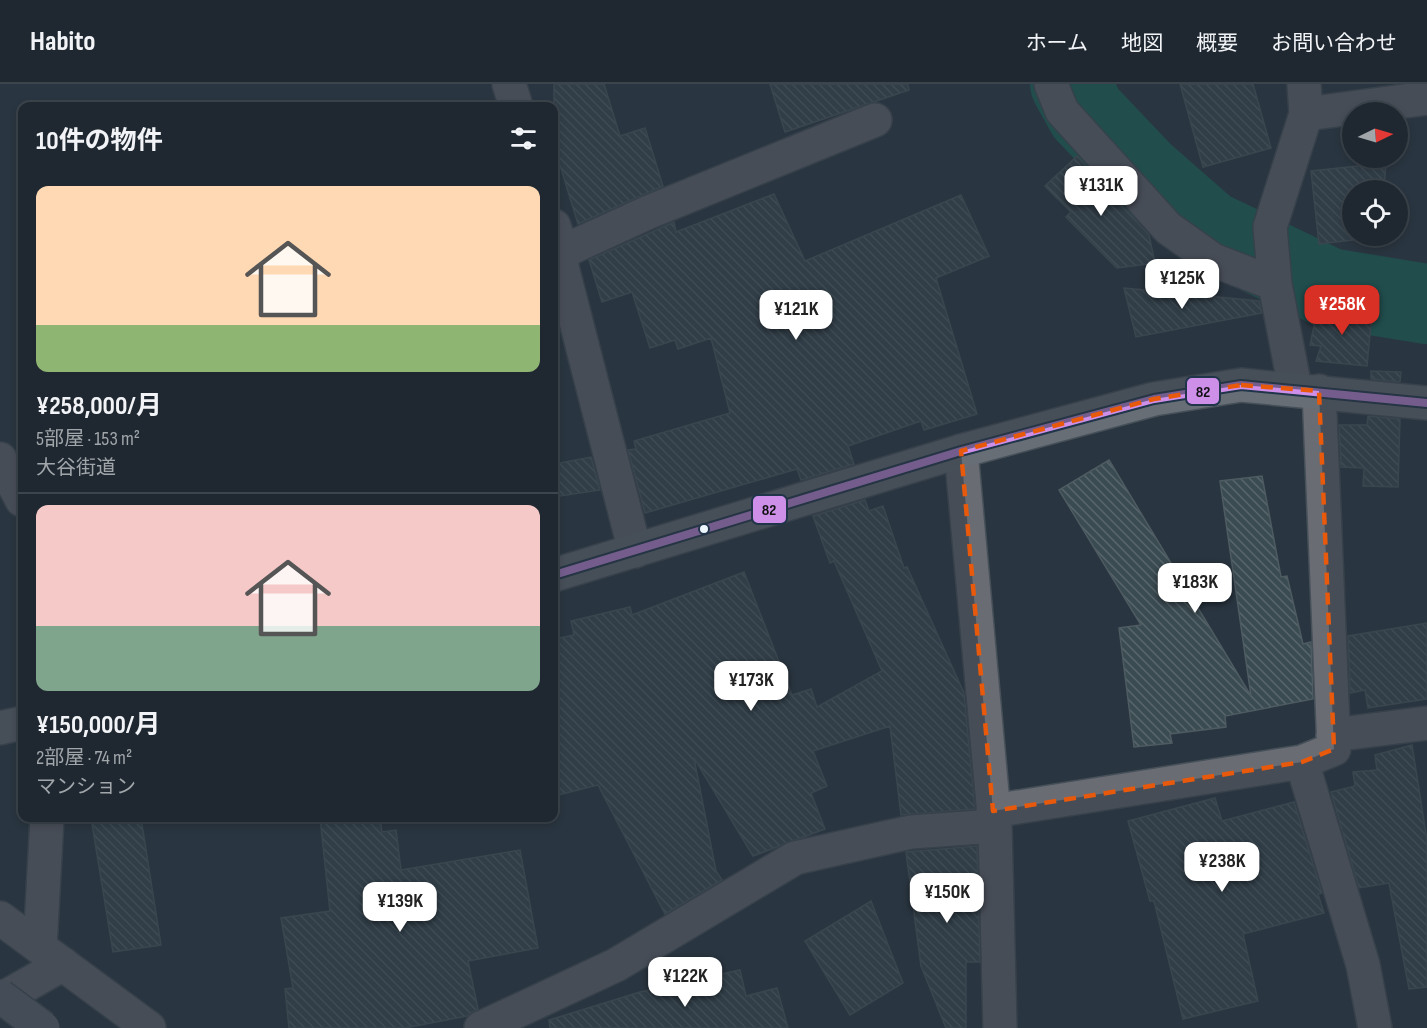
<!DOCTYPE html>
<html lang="ja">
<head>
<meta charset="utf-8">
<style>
	body { margin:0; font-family:"Sofia Sans Condensed","Noto Sans JP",sans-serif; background:#2c343c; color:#f1f3f6; height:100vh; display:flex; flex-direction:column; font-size:22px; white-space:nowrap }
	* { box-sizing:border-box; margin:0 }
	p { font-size:20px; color:#a1a6ab }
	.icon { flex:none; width:33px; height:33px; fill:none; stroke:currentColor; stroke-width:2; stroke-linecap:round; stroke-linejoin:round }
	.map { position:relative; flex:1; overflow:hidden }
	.details { position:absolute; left:18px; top:18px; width:540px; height:720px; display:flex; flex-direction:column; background:#1f2830; border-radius:12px; box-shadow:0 3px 9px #0003,0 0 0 2px #3c444c }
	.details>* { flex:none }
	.needle { width:39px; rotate:85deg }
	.controls { position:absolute; left:1342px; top:18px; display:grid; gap:12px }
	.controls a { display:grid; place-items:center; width:66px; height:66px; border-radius:50%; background:#1f2830; box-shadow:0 3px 9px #0003,0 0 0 2px #3c444c; font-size:30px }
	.price { position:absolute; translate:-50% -51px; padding:0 14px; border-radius:12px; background:#fff; color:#222; font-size:20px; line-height:39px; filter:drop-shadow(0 2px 3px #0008) }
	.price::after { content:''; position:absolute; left:50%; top:36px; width:18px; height:14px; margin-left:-9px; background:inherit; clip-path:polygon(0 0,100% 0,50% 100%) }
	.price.on { background:#d93025; color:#fff }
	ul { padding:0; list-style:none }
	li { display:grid; align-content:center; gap:12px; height:318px; padding:0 18px }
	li+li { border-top:2px solid #3c444c }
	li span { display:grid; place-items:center; height:186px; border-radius:12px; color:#555 }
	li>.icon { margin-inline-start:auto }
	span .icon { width:108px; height:108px; fill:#fffc; stroke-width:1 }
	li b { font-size:26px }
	h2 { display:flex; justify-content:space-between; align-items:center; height:72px; padding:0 18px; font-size:26px }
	header { display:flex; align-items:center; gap:36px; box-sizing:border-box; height:84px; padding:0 30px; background:#1f2830; border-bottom:2px solid #3c444c }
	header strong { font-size:28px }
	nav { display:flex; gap:33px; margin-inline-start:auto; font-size:21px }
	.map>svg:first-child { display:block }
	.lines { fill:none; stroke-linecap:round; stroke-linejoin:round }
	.river { stroke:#186b5e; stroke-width:80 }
	.building { fill:url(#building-back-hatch); stroke:#4e5b61; stroke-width:1.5 }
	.minor-casing { stroke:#465059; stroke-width:36 }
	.major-casing { stroke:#465059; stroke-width:36 }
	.minor { stroke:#6a6c73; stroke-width:33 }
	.major { stroke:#686e76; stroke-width:33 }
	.highway-bridge-casing { stroke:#465059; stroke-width:36; stroke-linecap:butt }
	.highway-bridge { stroke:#646b73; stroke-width:33 }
	.bus-1-casing { stroke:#203549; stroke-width:12 }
	.bus-1 { stroke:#ce8fe9; stroke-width:8 }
	.marked { fill:none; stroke:#e8590c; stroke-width:4.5; stroke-dasharray:12 8; stroke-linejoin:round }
	.bus-dot { fill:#edf5fd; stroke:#203549; stroke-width:2 }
	.line-badge { stroke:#203549; stroke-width:2 }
	.pale-badge-label { font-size:16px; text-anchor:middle; font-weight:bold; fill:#111 }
</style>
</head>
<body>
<header>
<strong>Habito</strong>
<nav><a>ホーム</a><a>地図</a><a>概要</a><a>お問い合わせ</a></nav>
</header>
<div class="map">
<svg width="1427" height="944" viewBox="0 0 1427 944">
	<defs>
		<pattern id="building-back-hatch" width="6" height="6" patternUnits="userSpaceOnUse" patternTransform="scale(1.5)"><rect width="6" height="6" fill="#3b4b52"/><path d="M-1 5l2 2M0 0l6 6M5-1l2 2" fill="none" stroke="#58666c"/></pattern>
	</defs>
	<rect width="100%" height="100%" fill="#293540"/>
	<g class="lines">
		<!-- river -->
		<path class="river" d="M1070,0l16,29 57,60 65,57 121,58 98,16"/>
	</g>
	<!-- building -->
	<path class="building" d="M554,0h50l16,52 25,-8 18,58 -85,38 -24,-78z
		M770,0h138l1,6 -124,42z
		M1180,0h73l18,64 -68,19z
		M1077,72l72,79 6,28 -38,5 -51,-51 5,-5 -26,-26z
		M1386,79l-2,27h-31v46l26,1 -60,7 -8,-73z
		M774,110l31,67 156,-66 28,61 -53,22 41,136 -53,16 -3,-9 -73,25 6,18 -53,16 -4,-11 -152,44 -17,-63 8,-1 -2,-8 96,-28 -19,-75 -33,11 -3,-9 -25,8 -18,-56 -30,10 -13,-42 85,-38 2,10z
		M1124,204l135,13 3,12 -126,24z
		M1318,223l54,6 -5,53 -51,-5 5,-15 -11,-1z
		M1371,287l30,1 -1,10 -29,-3z
		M1368,332l32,3 -2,68 -35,-1 1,-18 -23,-1 -2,-42h28z
		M591,373l9,33 -46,7v-33z
		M1109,376l142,236 -31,-215 42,-5 19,101 6,-1 16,68 8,-2 2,57 -88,17 1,11 -56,7 2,9 -38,4 -15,-119 22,-3 -82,-135z
		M865,416l4,11 14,-5 21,62 3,-1 57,126 11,116 -74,6 -11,-89 -77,25 14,35 -16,7 14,36 -72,27 -59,-98 22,113 6,9 -57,34 -67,-129 -44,11v-157l20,-4 -3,-14 59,-14 2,8 112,-43 48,123 19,-6 6,18 65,-36 -48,-110 -4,2 -17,-47z
		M1427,539v76l-59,9 -3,-18 -15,3 -2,-57z
		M1412,661l15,95v147l-18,2 -20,-106 -30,5 -28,-96 24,-6 -2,-14 24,-2 -2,-15z
		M1215,714l7,23 72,-19 28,91 -4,1 6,19 -81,21 15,67 -75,18 -29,-118h-4l-22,-80z
		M91,734h50l20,127 -48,7z
		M320,734h60l2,14 14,-2 5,40 119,-20 18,98 -70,13 10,48 -11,7 -62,12h-116l-4,-39 8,-1 -12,-70 49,-7z
		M977,762l3,116h-14v66h-20l-25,-62 -15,-114z
		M871,817l32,82 -53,32 -45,-74z
		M740,886l6,26 31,-8 11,40h-238l-1,-8 91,-28z"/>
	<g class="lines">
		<!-- minor casing -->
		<g class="minor-casing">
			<path id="minor" d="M509,0l7,22
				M1051,0l11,27 106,117 45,32 62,24
				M1306,30l121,-16
				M554,142l8,26v15l73,284
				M562,168l87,-40 226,-92
				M1295,304l-20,-104 -5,-57 36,-113 -2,-30
				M961,367l34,375 5,202
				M0,375l22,41
				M1333,651l94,-12
				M1302,678l61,203 12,63
				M993,727l309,-49 32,-13 -15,-358
				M0,834l149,110
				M40,863l7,-129
				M0,916l63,-36
				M481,944l135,-63 179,-107 116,-26 84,-6"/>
		</g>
		<!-- major casing -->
		<g class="major-casing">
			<path id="major" d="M554,491l407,-124 193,-52 87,-14 186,18
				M0,644l22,-5"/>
		</g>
		<!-- minor -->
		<use href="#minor" class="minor"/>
		<!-- major -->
		<use href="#major" class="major"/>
		<!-- highway-bridge casing -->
		<g class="highway-bridge-casing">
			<path id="highway-bridge" d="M0,912l43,32"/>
		</g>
		<!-- highway-bridge -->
		<use href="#highway-bridge" class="highway-bridge"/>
		<!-- bus-1 casing -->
		<g class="bus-1-casing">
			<path id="bus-1" d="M554,491l407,-124 193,-52 87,-14 186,18"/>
		</g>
		<!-- bus-1 -->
		<use href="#bus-1" class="bus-1"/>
	</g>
	<!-- marked area -->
	<path d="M0 0H1427V944H0ZM1241,301l78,6 15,358 -32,13 -309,49 -32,-360 193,-52z" fill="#293540" fill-opacity=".55" fill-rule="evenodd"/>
	<path class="marked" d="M1241,301l78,6 15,358 -32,13 -309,49 -32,-360 193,-52z"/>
	<!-- markers -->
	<circle class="bus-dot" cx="704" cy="445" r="5"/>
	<g class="line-badge">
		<rect x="1186" y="293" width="34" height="28" rx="6" fill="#ce8fe9"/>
		<rect x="752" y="411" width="35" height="29" rx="6" fill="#ce8fe9"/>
	</g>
	<g class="pale-badge-label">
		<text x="1203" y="313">82</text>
		<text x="769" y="431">82</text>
	</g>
</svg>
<div class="controls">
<a><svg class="needle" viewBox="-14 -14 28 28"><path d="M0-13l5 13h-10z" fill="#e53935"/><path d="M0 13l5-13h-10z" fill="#a1a6ab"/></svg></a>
<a><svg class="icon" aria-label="locate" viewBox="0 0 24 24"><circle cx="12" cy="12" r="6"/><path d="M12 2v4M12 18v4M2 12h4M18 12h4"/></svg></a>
</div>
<b class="price" style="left:1101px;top:133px">¥131K</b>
<b class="price" style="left:1182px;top:226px">¥125K</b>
<b class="price on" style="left:1342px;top:252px">¥258K</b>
<b class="price" style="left:796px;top:257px">¥121K</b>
<b class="price" style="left:1195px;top:530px">¥183K</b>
<b class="price" style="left:751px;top:628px">¥173K</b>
<b class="price" style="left:1222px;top:809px">¥238K</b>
<b class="price" style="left:947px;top:840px">¥150K</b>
<b class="price" style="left:400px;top:849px">¥139K</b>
<b class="price" style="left:685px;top:924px">¥122K</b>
<section class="details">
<h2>10件の物件<svg class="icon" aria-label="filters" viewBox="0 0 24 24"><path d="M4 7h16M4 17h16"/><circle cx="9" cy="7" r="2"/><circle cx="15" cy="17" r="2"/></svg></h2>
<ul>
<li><span style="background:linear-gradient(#ffd9b3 75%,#8fb573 0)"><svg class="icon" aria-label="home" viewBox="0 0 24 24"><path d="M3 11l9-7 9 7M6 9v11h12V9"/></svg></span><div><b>¥258,000/月</b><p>5部屋 · 153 m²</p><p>大谷街道</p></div></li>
<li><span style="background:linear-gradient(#f6c9c9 65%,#7fa58c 0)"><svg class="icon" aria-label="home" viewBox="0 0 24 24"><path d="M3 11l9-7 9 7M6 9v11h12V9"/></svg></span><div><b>¥150,000/月</b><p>2部屋 · 74 m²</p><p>マンション</p></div></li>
</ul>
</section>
</div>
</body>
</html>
